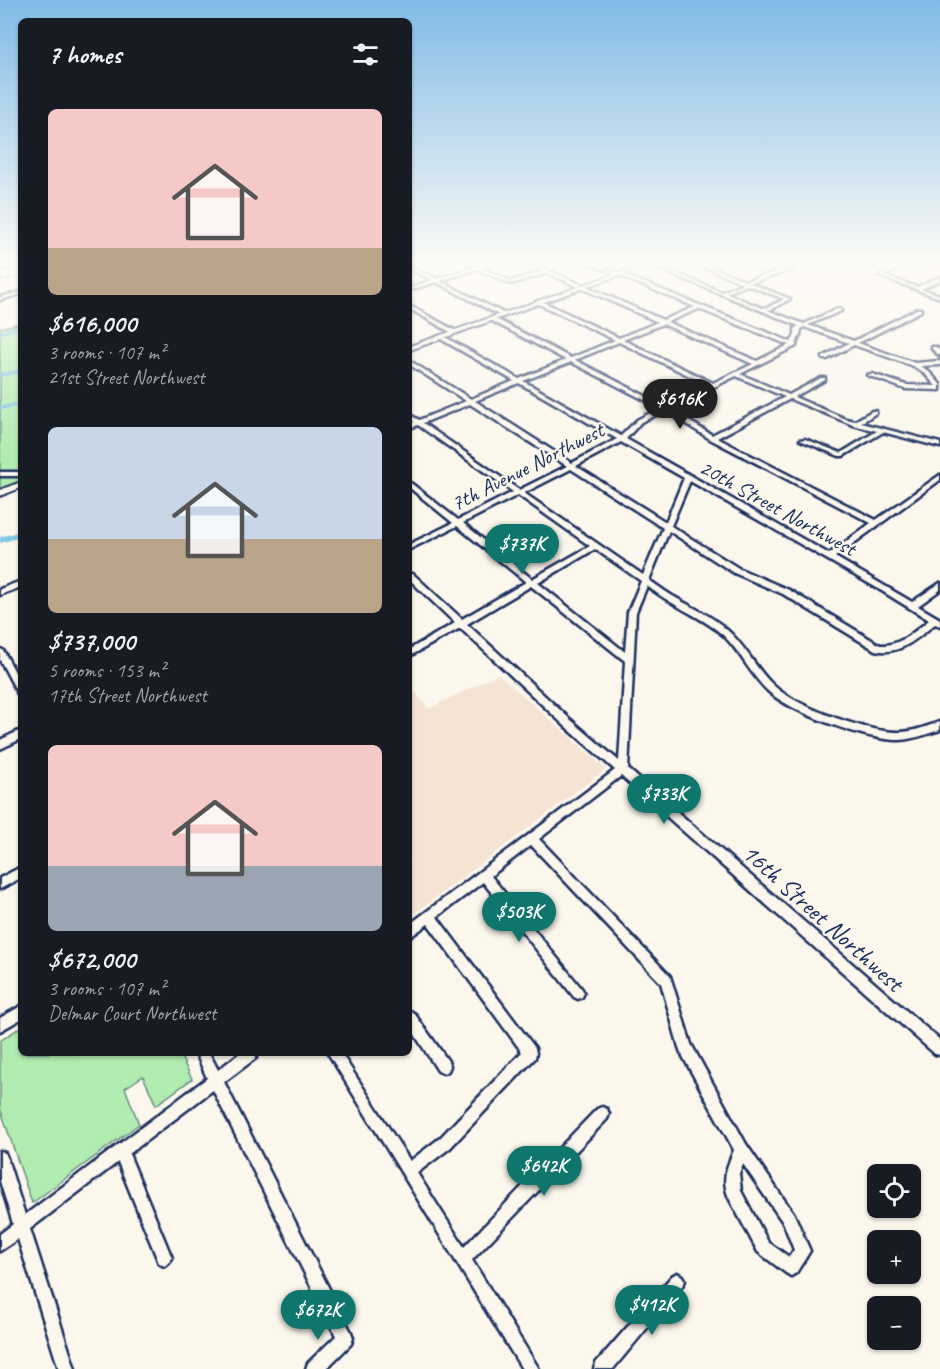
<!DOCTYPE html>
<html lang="en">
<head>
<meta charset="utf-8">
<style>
	body { margin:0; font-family:Caveat,sans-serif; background:#20242c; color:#f1f3f6; height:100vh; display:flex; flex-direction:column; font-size:22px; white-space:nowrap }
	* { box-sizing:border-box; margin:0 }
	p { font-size:20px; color:#9ea1a6 }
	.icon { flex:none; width:33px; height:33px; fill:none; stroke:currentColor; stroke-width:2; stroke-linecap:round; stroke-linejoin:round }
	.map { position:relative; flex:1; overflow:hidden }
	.drawer { position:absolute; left:18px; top:18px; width:394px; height:1038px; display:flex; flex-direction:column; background:#171b24; border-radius:9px; box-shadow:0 2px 4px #0004 }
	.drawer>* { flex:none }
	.fabs { position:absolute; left:867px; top:1164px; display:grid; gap:12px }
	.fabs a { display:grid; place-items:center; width:54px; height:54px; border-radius:9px; background:#171b24; box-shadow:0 2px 4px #0004; font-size:30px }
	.price { position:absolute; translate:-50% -51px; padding:0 14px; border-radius:21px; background:#0f766e; color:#fff; font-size:20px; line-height:39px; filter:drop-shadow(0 2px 3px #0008) }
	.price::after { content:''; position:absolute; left:50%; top:36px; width:18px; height:14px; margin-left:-9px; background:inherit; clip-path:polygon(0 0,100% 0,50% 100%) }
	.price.active { background:#222; color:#fff }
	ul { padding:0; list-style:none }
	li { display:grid; align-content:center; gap:12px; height:318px; padding:0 30px }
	li span { display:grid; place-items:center; height:186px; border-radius:9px; color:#555 }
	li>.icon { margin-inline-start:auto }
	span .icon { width:108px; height:108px; fill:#fffc; stroke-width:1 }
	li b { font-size:26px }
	h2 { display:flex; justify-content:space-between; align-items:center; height:72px; padding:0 30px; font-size:26px }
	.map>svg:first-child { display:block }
	.built { fill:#f5e3d4 }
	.green { fill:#b0ebaf; stroke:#668d86; stroke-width:1.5 }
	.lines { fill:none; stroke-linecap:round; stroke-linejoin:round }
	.river { fill:#85c5e6; fill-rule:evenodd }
	.minor-casing { stroke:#1b2f5e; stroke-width:5 }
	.major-casing { stroke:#1b2f5e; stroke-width:4 }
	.minor { fill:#fbf7ec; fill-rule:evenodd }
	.major { fill:#fbf7ec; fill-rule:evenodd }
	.rail { stroke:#1b2f5e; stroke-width:1.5; stroke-dasharray:5 2; stroke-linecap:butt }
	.labels { text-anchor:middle; stroke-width:4.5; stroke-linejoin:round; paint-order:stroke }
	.far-street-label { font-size:22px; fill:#1b2f5e; stroke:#fbf7ec }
	.street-label { font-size:26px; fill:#1b2f5e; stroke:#fbf7ec }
</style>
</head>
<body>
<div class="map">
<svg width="940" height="1369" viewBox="0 0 940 1369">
	<rect width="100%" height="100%" fill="#fbf7ec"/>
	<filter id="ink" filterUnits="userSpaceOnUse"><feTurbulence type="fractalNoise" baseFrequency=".0167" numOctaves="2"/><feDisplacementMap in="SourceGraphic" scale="12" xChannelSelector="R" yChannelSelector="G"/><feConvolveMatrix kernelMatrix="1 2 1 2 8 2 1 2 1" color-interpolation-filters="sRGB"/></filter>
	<g filter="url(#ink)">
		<!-- built -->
		<path class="built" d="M498,674l108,95 -196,148v-231l19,23z"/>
		<!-- green -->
		<path class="green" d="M21,323v158l-21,7v-160z
			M21,1027v26h158l13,26 -36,26 -13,-29 -18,12 14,36 -107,79 -32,-95v-67z"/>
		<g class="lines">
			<!-- river -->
			<path class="river" d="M21,324v4l-21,7v-4z
				M21,369v4l-21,4v-4z
				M21,402v4l-21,4v-4z
				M21,531v6l-21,6v-6z"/>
			<!-- minor casing -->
			<g class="minor-casing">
				<path id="minor" d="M16,263h5v1l-21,5v-2z
					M466,263h5l7,3 10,-3h6l-12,5 29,13 32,-10 -16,-8h5l131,57 32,-13 -106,-44h6l196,79 4,-7v-7l4,-2 -154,-63h6l71,29 21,-9 -49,-20h6l46,18 39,-12 5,-2v-4h4v6l-44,14 40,16 -18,10 -5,1 37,14 33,-15h4v2l-33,14 46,16 63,-32h4v2l-63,32 57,20 25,-2v4l-19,1 8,6 11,12v6l-35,-1 -38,-14 5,-1 34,11 30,1 -11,-12 -12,-8 -59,-21 -27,14h-4v-2l26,-14 -45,-16 -3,2c0,7 -5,12 -5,17l-56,28 49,21 32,-17h4v2l-31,17 52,22 9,2 17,-10h4v2l-15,10 79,20v4l-57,-15 -40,24h-4l-39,-16 5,-1 36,14 36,-22 -24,-6 -63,-26 -73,39 159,82 64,-45v5l-105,77 77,45 28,-19v7l-22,16 22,13v7l-5,-2c-18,14 -35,32 -60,26l-92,-56 -49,-21 -65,-42 -20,49c9,6 18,13 27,18 17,10 35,17 50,31 19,16 29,39 47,56 23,22 96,48 127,47 14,0 27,-6 40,-10v8c-13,4 -26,9 -40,10 -32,1 -107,-27 -131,-48 -18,-16 -28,-40 -46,-57 -16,-14 -35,-22 -54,-34 -7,-4 -15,-10 -22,-15l-11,26 -8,157 312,271v15l-5,-1 -314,-278 -82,63 131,137 21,68 55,100 48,70 16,37 -14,22 -5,3 -5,-3 -28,-21 -29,-54c-8,-19 -2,-31 5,-48l-54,-99 -19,-68 -130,-138 -40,31 91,113 2,4 -2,4 -4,2 -4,-2 -91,-115 -46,35 98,131 1,5 -1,5 -85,90 -33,25 47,74 133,-138 5,-2 5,2 2,5 -2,5 -135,141 67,109h-17l-194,-316h13l69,108 30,-23 82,-86 -94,-128 -18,13v-13l205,-154 -50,-44 -105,-98 -50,28v-7l45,-26 -45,-43v-6h3l49,45 64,-37 -69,-56 -47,23v-5l43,-21 -43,-35v-5l2,1 46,36 55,-28 -95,-67 -8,3v-4l4,-2 -4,-3v-4l9,5 47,-19 -56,-36v-4l61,38 43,-18 -75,-43v-2h4l76,43 47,-19 -76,-40v-2h4l77,40 44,-18 -78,-37v-2h4l78,37 39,-16 -111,-49 -36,11 -34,-15 -37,12 65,33 1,1 -3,2 -67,-35 -26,8v-2l22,-8 -22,-11v-3l27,13 37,-12zM748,285l36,14 -15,8 -7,1 -36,-15zM699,309l90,36 -32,16 -90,-39zM663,324l90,40 -40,19 -90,-43zM619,342l90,43 -44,21 -90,-46zM571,362l89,46 -23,12 -16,16 -98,-55zM736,376l49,21 -73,38 -43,-26zM519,383l98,56 -45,24 -97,-62zM470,404l97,62 -48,24 -96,-67zM665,411l45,28 161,84 -42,31 -203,-115 15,-17zM621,442l63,36 -18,44 -90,-56zM571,469l92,59 -20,47 -119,-82zM690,481l187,107 52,32c-15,12 -29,26 -49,25l-91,-55 -49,-21 -69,-43zM518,495l72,51 -58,33 -69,-56zM595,549l46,32 -13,31 -3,40 -87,-69zM531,586l94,75 -6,100 -48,-41 -104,-96zM743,1164l41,60 10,26 -5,7 -21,-15 -27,-51 -2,-18z
					M900,263h5l-20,13 32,11 23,-10v3l-19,9 19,6v3l-61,-22z
					M21,292v2l-21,6v-3z
					M410,306l46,25 1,1 -5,1 -42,-24z
					M932,347h4l4,4v5l-8,-7z
					M0,472h21v4h-21z
					M21,581v6l-21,8v-6z
					M0,649l3,1 18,33v13l-3,-2 -18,-34z
					M21,730v9l-21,10v-9z
					M21,867v11l-21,11v-11z
					M21,1006v13l-21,12v-13z
					M410,1011l4,2 34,48 2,5 -2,5 -5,2 -5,-2 -28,-44z
					M196,1053h13l9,17 22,-17h17l-1,5 -32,24 127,250 2,6 -2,6 -25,25h-20l2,-6 28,-27 -123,-246 -84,64 43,104 -3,5 -5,3 -5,-3 -41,-101 -88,67 45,140h-16l-41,-130 -18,12v-17l13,-10 -13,-43v-30l5,2 2,5 18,57 182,-137z
					M677,1273l5,3 3,5 -3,5 -69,83h-19l2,-6 76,-87z"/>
			</g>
			<!-- major casing -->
			<g class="major-casing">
				<path id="major" d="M646,263h8l-244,87v-4z
					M21,482v6l-21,8v-6z"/>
			</g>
			<!-- minor -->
			<use href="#minor" class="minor"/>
			<!-- major -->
			<use href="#major" class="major"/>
			<!-- rail -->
			<path class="rail" d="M0,281l21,-6"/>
		</g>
	</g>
	<!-- sky -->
	<linearGradient id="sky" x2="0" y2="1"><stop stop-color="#80bbe7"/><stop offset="0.58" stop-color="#fdfbf6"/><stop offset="1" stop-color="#fdfbf6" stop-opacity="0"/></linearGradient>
	<rect width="940" height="455" fill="url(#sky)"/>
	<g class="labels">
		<!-- far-street labels -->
		<g class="far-street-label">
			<text transform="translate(527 466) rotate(-27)" y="8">7th Avenue Northwest</text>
			<text transform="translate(778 507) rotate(29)" y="8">20th Street Northwest</text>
		</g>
		<!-- street labels -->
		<g class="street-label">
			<text transform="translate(823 917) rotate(42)" y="9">16th Street Northwest</text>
		</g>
	</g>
</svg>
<div class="fabs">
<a><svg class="icon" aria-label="locate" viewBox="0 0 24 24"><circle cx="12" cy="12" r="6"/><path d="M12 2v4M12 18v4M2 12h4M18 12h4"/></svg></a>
<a>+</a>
<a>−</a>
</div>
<b class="price active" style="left:680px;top:430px">$616K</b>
<b class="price" style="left:522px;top:575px">$737K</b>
<b class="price" style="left:664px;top:825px">$733K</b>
<b class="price" style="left:519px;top:943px">$503K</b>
<b class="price" style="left:544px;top:1197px">$642K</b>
<b class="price" style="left:652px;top:1336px">$412K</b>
<b class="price" style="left:318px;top:1341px">$672K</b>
<section class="drawer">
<h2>7 homes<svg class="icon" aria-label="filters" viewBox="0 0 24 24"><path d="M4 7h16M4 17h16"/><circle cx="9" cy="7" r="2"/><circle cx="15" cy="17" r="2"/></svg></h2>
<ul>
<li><span style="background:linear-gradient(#f6c9c9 75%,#b9a48a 0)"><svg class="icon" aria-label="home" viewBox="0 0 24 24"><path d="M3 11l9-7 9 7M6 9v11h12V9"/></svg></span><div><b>$616,000</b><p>3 rooms · 107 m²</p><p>21st Street Northwest</p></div></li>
<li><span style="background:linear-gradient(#c9d6e8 60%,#b9a48a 0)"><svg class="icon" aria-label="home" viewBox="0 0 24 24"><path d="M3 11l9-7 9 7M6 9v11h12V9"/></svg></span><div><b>$737,000</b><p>5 rooms · 153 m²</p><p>17th Street Northwest</p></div></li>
<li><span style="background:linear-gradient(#f6c9c9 65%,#9aa5b1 0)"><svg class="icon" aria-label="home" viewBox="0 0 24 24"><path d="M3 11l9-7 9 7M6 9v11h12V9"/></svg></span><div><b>$672,000</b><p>3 rooms · 107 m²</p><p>Delmar Court Northwest</p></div></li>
</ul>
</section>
</div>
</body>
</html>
